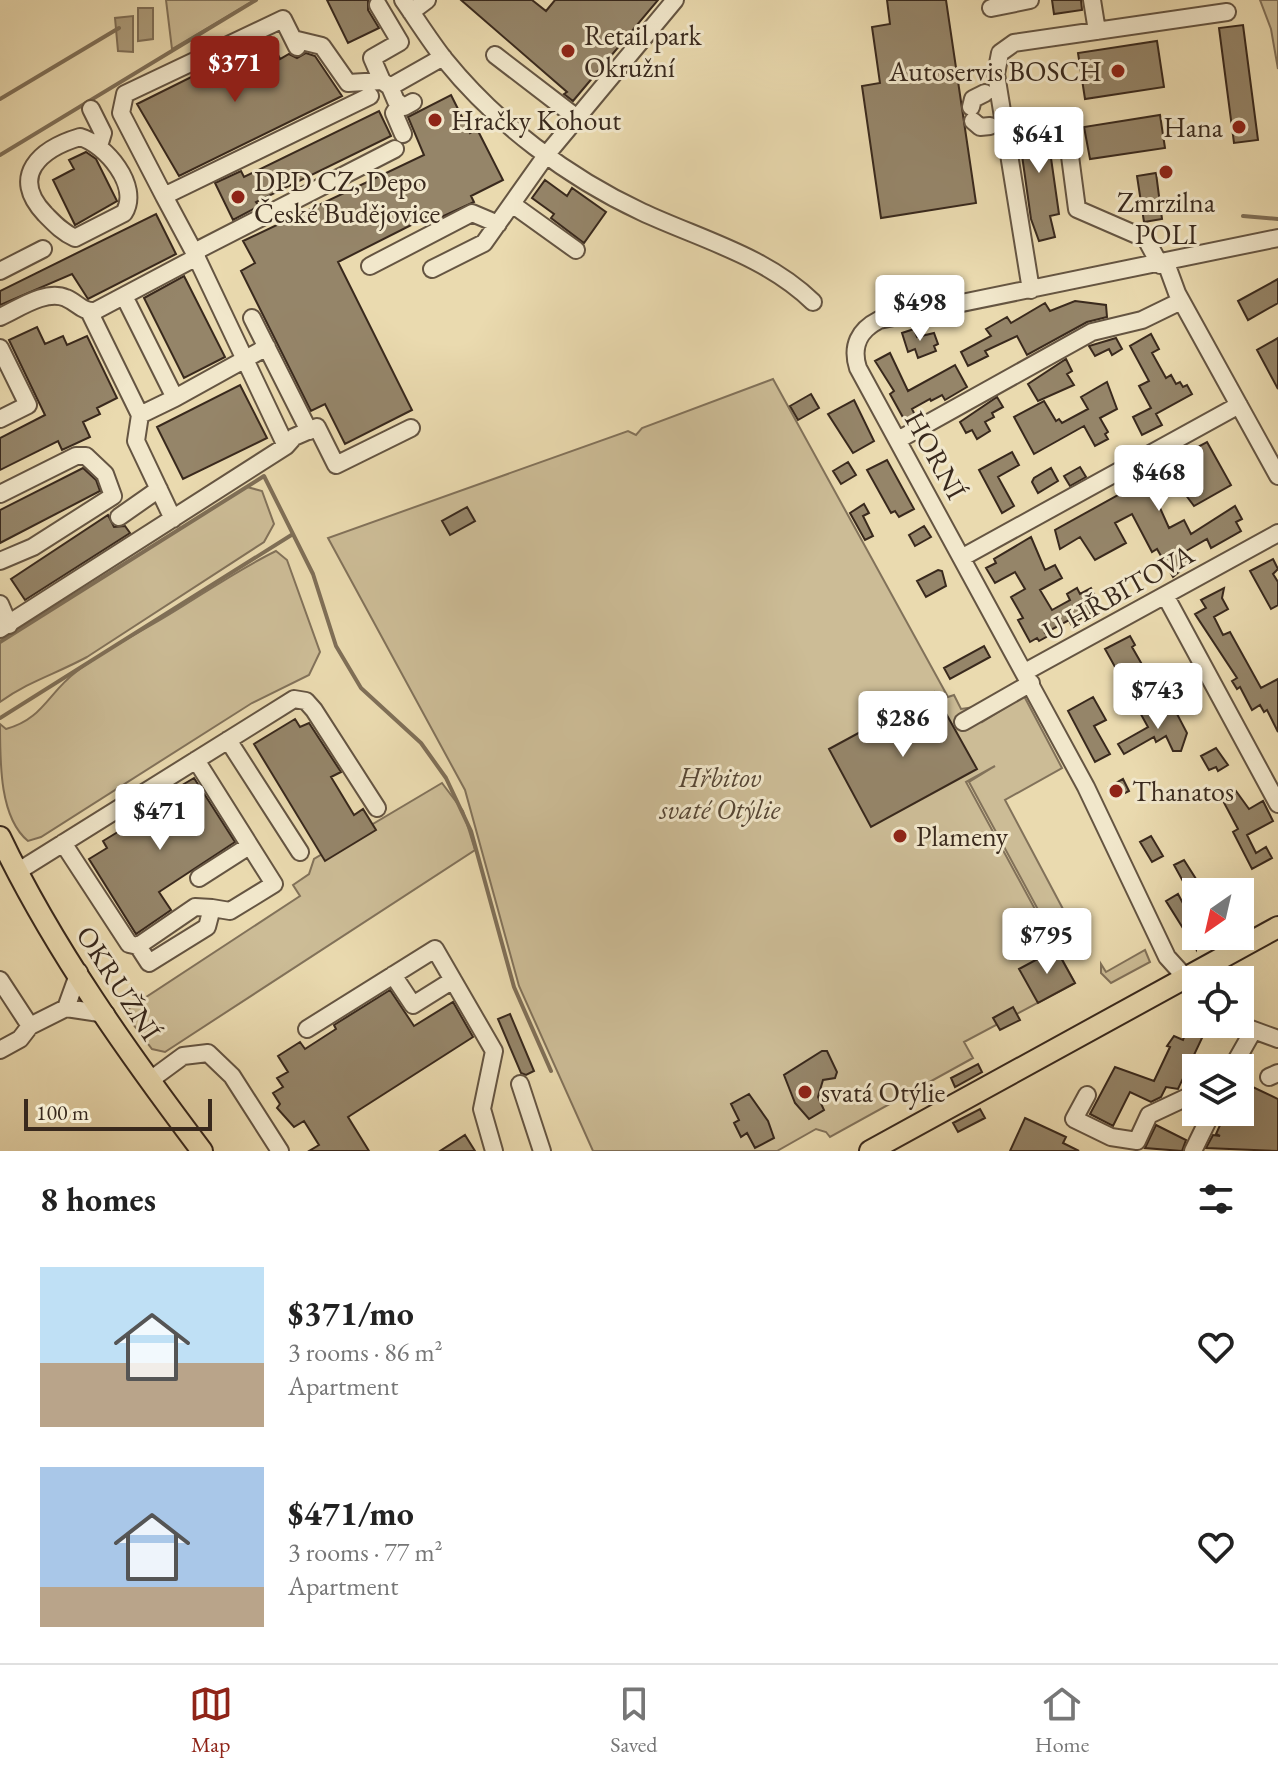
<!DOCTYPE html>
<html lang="en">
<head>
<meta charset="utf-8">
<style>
	body { margin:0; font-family:"EB Garamond",serif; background:#f6f6f6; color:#222; height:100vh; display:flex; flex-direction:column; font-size:30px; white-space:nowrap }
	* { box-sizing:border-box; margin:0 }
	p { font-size:26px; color:#767676 }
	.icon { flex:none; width:44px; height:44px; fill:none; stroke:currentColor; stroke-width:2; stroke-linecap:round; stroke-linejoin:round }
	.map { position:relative; height:1151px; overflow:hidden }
	.details { display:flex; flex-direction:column; background:#fff; flex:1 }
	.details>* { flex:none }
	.needle { width:52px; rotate:214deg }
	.tools { position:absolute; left:1182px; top:878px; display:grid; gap:16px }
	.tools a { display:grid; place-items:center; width:72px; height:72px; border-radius:0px; background:#fff; box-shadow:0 8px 32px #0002; font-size:40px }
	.scale { position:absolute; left:24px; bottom:20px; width:188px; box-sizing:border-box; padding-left:8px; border:4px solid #39291d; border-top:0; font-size:22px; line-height:28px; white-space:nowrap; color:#39291d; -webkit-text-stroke:6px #f1e7cb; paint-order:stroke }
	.price { position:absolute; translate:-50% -68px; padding:0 18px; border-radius:8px; background:#fff; color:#222; font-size:26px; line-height:52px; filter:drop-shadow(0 2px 4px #0008) }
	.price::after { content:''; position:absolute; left:50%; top:48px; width:24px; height:18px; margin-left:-12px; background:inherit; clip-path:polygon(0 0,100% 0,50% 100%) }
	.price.current { background:#8f2418; color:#fff }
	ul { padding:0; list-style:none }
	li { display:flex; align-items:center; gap:24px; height:200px; padding:0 40px }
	li span { display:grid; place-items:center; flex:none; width:224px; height:160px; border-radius:0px; color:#555 }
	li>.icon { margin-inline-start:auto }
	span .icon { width:96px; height:96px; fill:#fffc; stroke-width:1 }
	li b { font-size:34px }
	h2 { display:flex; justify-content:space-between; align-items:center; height:96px; padding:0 40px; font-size:34px }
	.tab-bar { display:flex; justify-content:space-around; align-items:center; height:112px; border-top:2px solid #e0e0e0; background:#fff; font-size:22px; color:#767676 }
	.tab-bar a { display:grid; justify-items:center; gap:4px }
	.tab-bar .current { color:#8f2418 }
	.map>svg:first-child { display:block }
	.green { fill:#ccbc96; stroke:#82725a; stroke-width:2 }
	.water { fill:#ae9e7d; stroke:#7f6f57; stroke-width:2 }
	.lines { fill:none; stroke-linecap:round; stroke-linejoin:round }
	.stream { stroke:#7f6f57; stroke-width:4 }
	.building { fill:#958569; stroke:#39291d; stroke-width:2 }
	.minor-casing { stroke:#655542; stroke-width:20 }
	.major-casing { stroke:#39291d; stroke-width:24 }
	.minor { stroke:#f1e7cb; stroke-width:16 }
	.major { stroke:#eadaaf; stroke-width:20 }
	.poi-dot { fill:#8f2418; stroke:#f1e7cb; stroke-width:3 }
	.labels { text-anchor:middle; stroke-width:6; stroke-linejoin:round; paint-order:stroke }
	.poi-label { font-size:28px; fill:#39291d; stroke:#f1e7cb; text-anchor:start }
	.street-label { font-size:28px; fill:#39291d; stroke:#f1e7cb }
	.park-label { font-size:28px; font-style:italic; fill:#564635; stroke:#f1e7cb }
</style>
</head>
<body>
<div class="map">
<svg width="1278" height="1151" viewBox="0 0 1278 1151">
	<rect width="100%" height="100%" fill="#eadaaf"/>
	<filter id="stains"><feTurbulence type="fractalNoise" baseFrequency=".0025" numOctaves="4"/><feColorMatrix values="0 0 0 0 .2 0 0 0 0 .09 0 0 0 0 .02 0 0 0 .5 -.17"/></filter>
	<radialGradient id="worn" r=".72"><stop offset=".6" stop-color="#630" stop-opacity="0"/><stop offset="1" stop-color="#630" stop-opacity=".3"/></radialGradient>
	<!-- green -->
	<path class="green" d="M166,0h89l-83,49z
		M1260,0h18v69l-7,-40z
		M773,379l175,318 6,-2 7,14 13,-2 8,15 42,-26 38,72 -57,32 67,126 -8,5 -13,-17 -9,3 -73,-135 26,-16 -29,16 109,201 -111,59 9,16 -143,79 -4,-5 -10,-3 -39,22h-184l-74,-165 -54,-196 -137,-252 300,-107 8,4 6,-7z
		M247,487l15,4 12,33 -10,18 -177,115c-31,17 -58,24 -87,45v-61z
		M276,551l11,9 33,92 -11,23 -57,28 -211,134 -13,4c-28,-23 -28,-76 -28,-117l6,5c37,-10 42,-36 70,-57 26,-20 55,-35 84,-52 39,-23 75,-49 116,-69z
		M442,783l21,28 12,39 -310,202 -13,-3 -19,-25 -5,-15 172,-113 -7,-11 16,-11 5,-15z
		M1145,950l5,12 -39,21 -10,-10v-9l5,8z"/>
	<!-- water -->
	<path class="water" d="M138,8h15v31l-15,2z
		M133,16v36l-15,-1 -3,-33z"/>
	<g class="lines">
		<!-- stream -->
		<path class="stream" d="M0,99l119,-71
			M0,155l256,-155
			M1243,216l35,3
			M0,642l264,-166 49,98 23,72 25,42 60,55 25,35 25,53 43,156 37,84
			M0,718l293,-184"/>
	</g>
	<!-- building -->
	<path class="building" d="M327,0h41v10l11,18 -31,15z
		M461,0h71l14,11 9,-11h103l-85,101 -9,-7 3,-2z
		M887,0h59l30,203 -95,15 -19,-132 18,-3 -8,-56 18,-3z
		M1052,0h29l1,10 -28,4z
		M1243,25l15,115 -24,3 -15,-115z
		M270,38l10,21 9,-5 8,4 9,-5 9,3 27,40 -163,80 -42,-72z
		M1157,41l7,46 -79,12 -7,-46z
		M451,95l19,38 7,-4 26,51 -32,16 3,6 -39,18 -2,-6 -95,48 74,148 -67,34 -20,-40 -14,7 -70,-140 14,-8 -12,-22 181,-86 -16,-38z
		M379,111l12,25 -135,66 3,4 -26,14 -18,-37 26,-12 3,6z
		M1160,115l5,33 -75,11 -6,-32z
		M1045,116l14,98 -9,2 5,21 -16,4 -8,-22 -14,-99z
		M86,152l10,7 21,42 -42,24 -22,-45 21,-11 -5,-9z
		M1156,173l6,46 -18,3 -7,-46z
		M545,180l22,16 5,-8 34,24 -22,31 -33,-25 3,-4 -22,-16z
		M156,214l20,40 -88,45 -16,-25 -72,31v-14z
		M184,276l41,81 -41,21 -40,-80z
		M1278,279v24l-30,17 -10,-19z
		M1075,301l31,4 1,12 -20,5 -60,33 -10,-19 -32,15 3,5 -20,10 -7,-14 30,-16 -5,-7 21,-12 4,6 34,-20 5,8z
		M37,327l8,17 18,-8 4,9 20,-9 30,62 -20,10 3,6 -17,8 7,15 -28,13 -4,-9 -58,29v-32l45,-23 -36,-75z
		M914,329l3,8 17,-4 4,11 -4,2 2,5 -18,7 -3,-9 -7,3 -6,-19z
		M1151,334l8,15 -7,4 14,25 5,-3 5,9 4,-2 3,5 4,-2 5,9 -36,20 6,11 -20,10 -9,-18 18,-9 -12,-22 10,-5 -19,-35z
		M1116,338l6,11 -10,6 -3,-6 -14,7 -6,-10z
		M1278,338v51l-21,-39z
		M890,353l18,38 47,-26 12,22 -22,13 -3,-5 -11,6 -1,-2 -18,10 3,6 -10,6 -15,-27 4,-3 -19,-30z
		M1066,359l6,12 -5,3 7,11 -36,16 -10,-17z
		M1107,382l10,27 -17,9 8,14 -3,2 3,5 -13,7 -11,-20 -50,28 -20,-37 30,-16 12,20 3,-2 3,4 26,-14 -7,-12z
		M240,385l27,53 -84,41 -26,-52z
		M811,394l8,14 -21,12 -8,-14z
		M997,397l6,10 -11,6 2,4 -9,5 5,9 -13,8 -5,-9 -6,3 -6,-11z
		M854,400l20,41 -21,12 -25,-39z
		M1207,442l24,43 -37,21 -15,-20 -23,13 13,29 15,-8 7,14 44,-28 7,13 -6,3 5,9 -30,17 -4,-9 -21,12 6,10 -19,16 -16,-28 -5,3 -20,-38 -17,9 11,20 -31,17 -15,-23 -20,12 -5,-19 135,-75 -2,-3z
		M1012,452l7,13 -21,12 16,29 -12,7 -23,-43z
		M887,460l27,49 -15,8 -4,-6 -4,2 -24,-43z
		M848,462l8,13 -15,9 -8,-13z
		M1080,467l6,10 -16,9 -6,-10z
		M83,468l13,12 4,11 -100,52v-33z
		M1051,468l7,13 -20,12 -6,-11 2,-4z
		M864,504l5,9 -6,3 10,20 -8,4 -15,-27z
		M467,507l8,14 -25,14 -8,-14z
		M108,515l6,12 11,-1 5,7 -105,67 -14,-21z
		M924,526l7,11 -16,9 -6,-11z
		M1031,537l14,33 10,-5 7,13 -22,12 12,20 18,-10 -3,-6 10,-6 3,6 11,-6 10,19 -30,17 -2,-4 -24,13 3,3 -9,5 -2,-3 -7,4 -12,-22 5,-2 -12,-21 14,-8 -10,-17 -20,11 -9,-15 10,-5 -2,-4z
		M1273,559l5,10 -5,5 5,8v23l-7,4 -21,-38z
		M938,570l4,1 4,15 -20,11 -9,-16z
		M1224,588l-2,10 6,11 -14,8 9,18 7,-3 31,56 17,-9v53l-11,-22 -3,2 -4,-7 -8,5 -12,-23 -3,2 -5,-8 5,-3 -42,-64 11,-6 -5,-8z
		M1130,636l5,9 -3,2 19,33 -22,12 -24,-43z
		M984,646l6,11 -40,22 -6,-11z
		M934,692l43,77 -106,58 -42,-78z
		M1093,697l13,23 -12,6 16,28 -15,8 -27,-51z
		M1148,704l8,16 19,-10 12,23 -6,18h-8l-7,-15 -10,6 -2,-5 -30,17 -6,-10 30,-17 -10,-18z
		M295,719l5,8 9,-4 32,49 -10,5 23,38 9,-6 13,21 -51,31 -71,-117z
		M1216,748l12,17 -10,6 -2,-4 -7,3 -8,-14z
		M194,778l41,64 -76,50 12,18 -35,24 -47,-75 18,-11 -4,-7 41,-25 -4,-6z
		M1123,779l6,12 -14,7 -6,-11z
		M1236,791l13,18 14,-8 10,20 -26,14 9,18 10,-6 6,11 -20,11 -19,-37 5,-3 -16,-30z
		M1151,836l12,20 -11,6 -12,-20z
		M1184,860l12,19 -11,6 -11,-20z
		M1178,894l15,28 3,-1v28l-30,-48z
		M1056,949l19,34 -37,20 -19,-34z
		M390,990l24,36 39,-24 20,35 -125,80 21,34h-60l10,-6 -15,-24 -10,6 -17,-19 3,-4 -7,-11 10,-6 -6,-9 11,-6 -10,-16 22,-14 5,7 31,-20 -2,-4z
		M1013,1007l7,13 -20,10 -7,-12z
		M510,1014l24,57 -8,4 -5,-2 -23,-54z
		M1187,1030l15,8 -24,51 -12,-2 -5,10 -10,5 -21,-10 -17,34 -23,-12 25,-47 39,14 16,-34 -3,-1 7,-10 9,4z
		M822,1051h5l10,21 -2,6 -12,2 -5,17 6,13 -15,9 -14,-16 -11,-28z
		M978,1064l4,8 -27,15 -4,-9z
		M1240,1081l38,18v52l-72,-3 7,-13 7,1 -4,-2 10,-22h14z
		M749,1094l19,27 6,17 -19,10 -8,-15 -6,4 -7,-14 5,-3 -8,-16z
		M980,1109l5,9 -27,14 -5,-9z
		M1025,1118l41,19 -3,6 16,8h-69z
		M1156,1125l30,15 -4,11 -37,-3z
		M465,1135l10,16h-35z"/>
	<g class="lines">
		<!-- minor casing -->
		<g class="minor-casing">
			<path id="minor" d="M403,0c14,20 27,41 42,60 51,63 122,117 197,152 58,27 124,44 171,90
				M1092,0l5,31
				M378,5l22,37 -28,16 10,23 7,5
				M991,8l39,-8
				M411,12l16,-12
				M293,39l29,7 26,37 34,-2
				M495,55l82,63
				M413,102l-9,5 -8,-6 -6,-14 53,-30
				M400,104l-6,9 9,21
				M971,107l2,-8 12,-6
				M91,109l12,24 -4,13
				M973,121l7,6 10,-1
				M1066,126l11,83 69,30 14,26
				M80,137c25,7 61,49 44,76l-49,25c-13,-6 -21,-15 -30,-24 -36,-38 -5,-65 35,-77z
				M164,196l-43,-83 4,-19 158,-75 14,28
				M512,204l64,46
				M194,252l-30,-56 206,-100
				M1166,263l11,30 101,183
				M370,266l102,-53 26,11
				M432,269l52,-26 63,-89 128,-154
				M0,271l43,-22
				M1031,290l-35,-216 4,-21 14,-10 213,-31
				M124,296l51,102 -35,17
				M89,311l51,104 -4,26 37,78
				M0,317c18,-8 46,-28 66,-19 12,5 16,14 29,13l102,-54
				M252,318l57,113
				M0,348l28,57 -28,14
				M175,398l92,-51
				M898,440l194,-108 50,-12 39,-19
				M286,446l-92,-194 201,-103
				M0,494l76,-38h10l19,18 8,22 -80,51 -33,14
				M119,517l40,-28
				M963,557l276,-152
				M1166,597l112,207
				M0,604l9,21
				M0,629l286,-183 8,-9 23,-10 19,38 75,-37
				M1025,672l253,-139
				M963,722l68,-39
				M228,740l72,112
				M63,843l66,101 9,2 11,17 58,-36 5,-19 18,3 44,-27 -78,-124
				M17,872l277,-173 12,2 8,9 63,98
				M199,878l50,-32
				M138,946l57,-39 17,1
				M393,975l20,30 40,-25
				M0,980l30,46 36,-18 40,6
				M1196,989l-29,-32 -81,-170 -228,-419c-7,-22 1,-38 21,-48l399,-82
				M66,1008l13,-36
				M1237,1024l41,15
				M307,1029l128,-80 59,102 -12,58 12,42
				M0,1050l20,-11 10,-13
				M1232,1068l21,-37
				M1269,1077l9,-4
				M149,1081l34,-25 25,-3 24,23 48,75
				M520,1084l22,67
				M1087,1095l-13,24 37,18 26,4 12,-26 47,-22
				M1193,1151l19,-39"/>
		</g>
		<!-- major casing -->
		<g class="major-casing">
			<path id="major" d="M0,837c53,111 128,216 202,314
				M870,1151l408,-224"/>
		</g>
		<!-- minor -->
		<use href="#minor" class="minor"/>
		<!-- major -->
		<use href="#major" class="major"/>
	</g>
	<!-- markers -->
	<g class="poi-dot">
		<circle cx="568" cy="51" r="8"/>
		<circle cx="1118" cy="71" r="8"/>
		<circle cx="435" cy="120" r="8"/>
		<circle cx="1239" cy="127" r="8"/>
		<circle cx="1166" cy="172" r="8"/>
		<circle cx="238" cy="197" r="8"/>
		<circle cx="1116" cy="791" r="8"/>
		<circle cx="900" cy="836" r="8"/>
		<circle cx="805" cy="1092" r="8"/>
	</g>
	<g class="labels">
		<!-- poi labels -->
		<g class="poi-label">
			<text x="584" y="45">Retail park<tspan x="584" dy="32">Okružní</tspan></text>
			<text x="1102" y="81" text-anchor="end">Autoservis BOSCH</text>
			<text x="451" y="130">Hračky Kohout</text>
			<text x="1223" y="137" text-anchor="end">Hana</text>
			<text x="254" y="191">DPD CZ, Depo<tspan x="254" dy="32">České Budějovice</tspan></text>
			<text x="1166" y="212" text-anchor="middle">Zmrzilna<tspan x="1166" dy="32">POLI</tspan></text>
			<text x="1132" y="801">Thanatos</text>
			<text x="916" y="846">Plameny</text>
			<text x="821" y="1102">svatá Otýlie</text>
		</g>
		<!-- street labels -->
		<g class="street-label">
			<text transform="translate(936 455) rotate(61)" y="10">HORNÍ</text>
			<text transform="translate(1118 592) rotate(-29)" y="10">U HŘBITOVA</text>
			<text transform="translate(119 983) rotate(57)" y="10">OKRUŽNÍ</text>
		</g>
		<!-- park labels -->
		<g class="park-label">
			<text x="720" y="787">Hřbitov<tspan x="720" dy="32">svaté Otýlie</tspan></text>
		</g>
	</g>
	<rect width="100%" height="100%" filter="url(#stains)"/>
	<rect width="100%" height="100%" fill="url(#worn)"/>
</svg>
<div class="tools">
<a><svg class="needle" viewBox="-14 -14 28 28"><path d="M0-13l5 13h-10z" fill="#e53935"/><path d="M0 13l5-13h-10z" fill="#767676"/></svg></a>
<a><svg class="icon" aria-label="locate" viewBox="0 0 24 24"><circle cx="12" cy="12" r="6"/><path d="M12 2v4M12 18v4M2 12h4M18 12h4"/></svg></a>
<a><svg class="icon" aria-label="layers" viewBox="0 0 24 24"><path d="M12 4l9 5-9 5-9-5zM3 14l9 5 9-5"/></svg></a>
</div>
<div class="scale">100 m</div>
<b class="price current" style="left:235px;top:104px">$371</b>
<b class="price" style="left:1039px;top:175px">$641</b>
<b class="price" style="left:920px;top:343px">$498</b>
<b class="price" style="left:1159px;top:513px">$468</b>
<b class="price" style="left:1158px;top:731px">$743</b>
<b class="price" style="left:903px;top:759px">$286</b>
<b class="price" style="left:160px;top:852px">$471</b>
<b class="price" style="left:1047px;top:976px">$795</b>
</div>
<section class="details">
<h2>8 homes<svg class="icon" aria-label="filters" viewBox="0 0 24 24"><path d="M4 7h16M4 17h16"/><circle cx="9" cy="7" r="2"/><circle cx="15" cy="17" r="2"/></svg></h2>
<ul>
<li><span style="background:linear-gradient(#bfe0f5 60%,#b9a48a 0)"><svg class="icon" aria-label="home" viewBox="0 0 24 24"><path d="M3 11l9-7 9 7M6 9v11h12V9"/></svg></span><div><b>$371/mo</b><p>3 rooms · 86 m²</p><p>Apartment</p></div><svg class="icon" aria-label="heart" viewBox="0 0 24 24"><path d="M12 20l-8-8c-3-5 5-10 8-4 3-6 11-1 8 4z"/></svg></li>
<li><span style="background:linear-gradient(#a9c7e8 75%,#b9a48a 0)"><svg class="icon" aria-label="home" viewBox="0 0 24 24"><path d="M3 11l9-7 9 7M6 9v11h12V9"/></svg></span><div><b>$471/mo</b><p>3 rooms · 77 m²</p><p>Apartment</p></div><svg class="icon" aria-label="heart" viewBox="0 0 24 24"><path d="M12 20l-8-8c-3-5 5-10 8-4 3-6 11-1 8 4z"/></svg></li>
</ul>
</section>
<nav class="tab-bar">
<a class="current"><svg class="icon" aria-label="map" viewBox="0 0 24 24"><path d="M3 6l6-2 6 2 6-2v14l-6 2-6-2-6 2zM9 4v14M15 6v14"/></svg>Map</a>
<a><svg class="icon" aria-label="saved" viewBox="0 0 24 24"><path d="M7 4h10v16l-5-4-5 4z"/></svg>Saved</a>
<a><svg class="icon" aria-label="home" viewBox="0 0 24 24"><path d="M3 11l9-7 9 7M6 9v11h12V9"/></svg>Home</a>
</nav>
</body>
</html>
